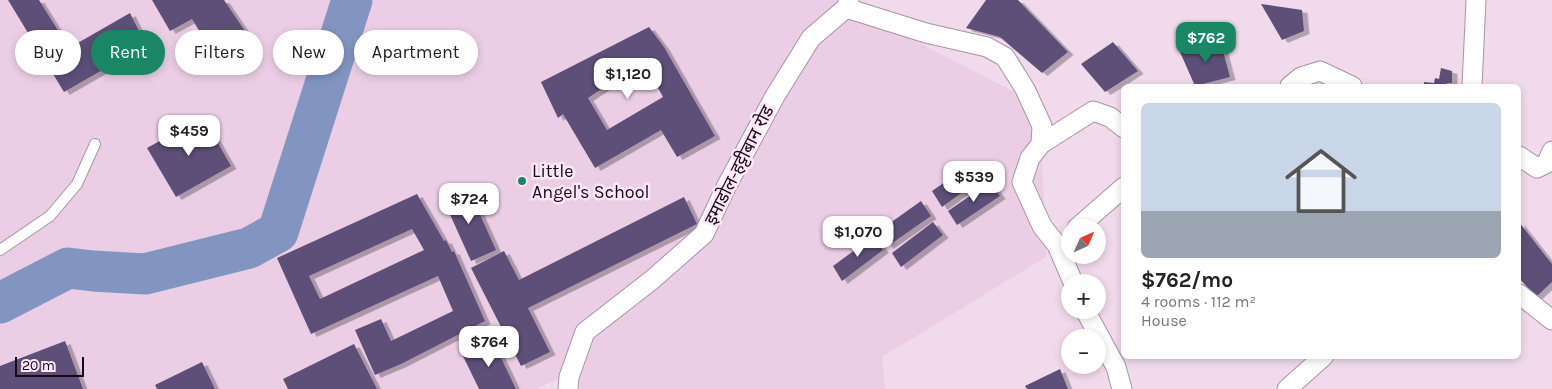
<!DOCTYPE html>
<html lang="en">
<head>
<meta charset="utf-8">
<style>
	body { margin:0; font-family:Karla,"Noto Sans Devanagari",sans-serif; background:#f2f2f2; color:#222; height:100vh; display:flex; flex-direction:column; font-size:19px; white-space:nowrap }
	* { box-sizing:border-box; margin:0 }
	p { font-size:16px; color:#767676 }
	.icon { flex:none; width:28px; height:28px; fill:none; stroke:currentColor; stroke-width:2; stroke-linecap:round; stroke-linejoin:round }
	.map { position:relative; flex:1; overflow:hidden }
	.drawer { position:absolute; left:1121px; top:84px; width:400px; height:275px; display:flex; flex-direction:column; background:#fff; border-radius:8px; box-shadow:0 2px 8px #0003 }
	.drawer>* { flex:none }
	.hud { position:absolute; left:15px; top:30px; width:475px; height:45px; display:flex; gap:10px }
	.needle { width:32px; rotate:45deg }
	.controls { position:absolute; left:1061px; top:219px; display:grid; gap:10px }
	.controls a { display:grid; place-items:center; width:45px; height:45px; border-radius:50%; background:#fff; box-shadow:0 2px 8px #0003; font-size:25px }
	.scale { position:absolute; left:15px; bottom:12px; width:69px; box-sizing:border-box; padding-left:5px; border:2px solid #140c13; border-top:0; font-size:14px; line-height:18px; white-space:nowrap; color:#140c13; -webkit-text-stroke:4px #fee7fa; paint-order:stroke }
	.price { position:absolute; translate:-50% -42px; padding:0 11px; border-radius:10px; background:#fff; color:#222; font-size:16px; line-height:32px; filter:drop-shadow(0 1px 2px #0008) }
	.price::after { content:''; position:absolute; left:50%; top:30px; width:15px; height:11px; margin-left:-8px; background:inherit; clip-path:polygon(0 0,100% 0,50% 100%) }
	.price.selected { background:#1a8764; color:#fff }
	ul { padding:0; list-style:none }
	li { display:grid; align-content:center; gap:10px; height:265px; padding:0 20px }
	li span { display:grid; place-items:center; height:155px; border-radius:8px; color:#555 }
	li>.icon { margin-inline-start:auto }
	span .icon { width:90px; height:90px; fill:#fffc; stroke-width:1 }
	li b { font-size:21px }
	.chip { padding:0 18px; border-radius:22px; background:#fff; box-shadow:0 2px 8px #0003; font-size:18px; line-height:45px }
	.chip.selected { background:#1a8764; color:#fff }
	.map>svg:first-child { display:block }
	.built { fill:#ebcee5 }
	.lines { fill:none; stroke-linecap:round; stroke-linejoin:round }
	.river { stroke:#8295c0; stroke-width:41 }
	.building { fill:#5d4f78; fill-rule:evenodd; filter:url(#shadow) }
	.service-casing { stroke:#a893a4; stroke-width:12 }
	.minor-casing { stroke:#a893a4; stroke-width:21 }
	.service { stroke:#fff; stroke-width:10 }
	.minor { stroke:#fff; stroke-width:19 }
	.poi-dot { fill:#1a8764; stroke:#fee7fa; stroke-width:2 }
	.labels { text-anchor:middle; stroke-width:5; stroke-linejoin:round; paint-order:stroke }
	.street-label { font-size:18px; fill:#140c13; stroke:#fee7fa }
	.poi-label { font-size:18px; fill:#140c13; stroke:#fee7fa; text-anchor:start }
</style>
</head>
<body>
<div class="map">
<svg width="1552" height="389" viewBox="0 0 1552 389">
	<defs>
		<filter id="shadow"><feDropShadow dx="5.5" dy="3" stdDeviation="0" flood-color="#0004"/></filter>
	</defs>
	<rect width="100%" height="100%" fill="#f1daec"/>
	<!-- built -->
	<path class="built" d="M0,0h856l-5,8 189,97 6,152 -164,100 3,32h-303l-16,-14 -29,14h-537z"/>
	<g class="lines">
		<!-- river -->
		<path class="river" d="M0,303l68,-35 25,3 52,3 104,-26 29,-16 74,-232"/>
	</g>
	<!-- building -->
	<path class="building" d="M8,0h31l30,48 61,-35 16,32 -82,47z
		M152,0h72l21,31 -34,19 -19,-31 -22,12z
		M986,0h32l50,52 -26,21 -42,-36 -34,-9z
		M1261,4l41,6 2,21 -22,9z
		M649,27l15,20 51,89 -38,21 -16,-27 -66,38 -32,-54 -5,4 -17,-36zM643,61l20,36 -56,33 -19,-32z
		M1113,42l25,29 -33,21 -24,-28z
		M1221,43l9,34 -35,9 -15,-34z
		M1441,68l11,3v12h-5l-1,3h-22v-4l10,1 1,-5 4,1z
		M203,117l28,49 -55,31 -29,-49z
		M975,161l10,15 -43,31 -10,-16z
		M990,182l10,14 -43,29 -9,-14z
		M468,188l28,62 -25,11 -28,-62z
		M417,194l27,47 2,-1 6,12 2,-1 31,70 -84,43 -26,11 -20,-45 26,-11 10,22 62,-30 -15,-35 -127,58 -34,-76zM412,229l12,21 -104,49 -11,-23z
		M684,197l13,27 -169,84 22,44 -29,14 -50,-98 33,-17 15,29z
		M921,201l10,15 -43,30 -9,-15z
		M933,222l10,13 -42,32 -9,-14z
		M1519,222l33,42v18l-16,15 -17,-19z
		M874,236l9,14 -41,31 -9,-15z
		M65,341l18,48h-83v-23z
		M493,341l23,48h-37l-16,-33z
		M354,344l23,45h-89l-5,-10z
		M202,362l13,27h-58l-2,-4z
		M1060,369l8,20h-41l-2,-3z"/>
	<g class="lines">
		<!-- service casing -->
		<g class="service-casing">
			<path id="service" d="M0,250l50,-34 27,-32 18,-40"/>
		</g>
		<!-- minor casing -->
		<g class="minor-casing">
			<path id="minor" d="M846,8l80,25 61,14 18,10 20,32 17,37 -1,18 -11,14 -8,24 20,44 15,19 16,37
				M1290,86l11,-9 19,-6 32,15
				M1472,86l4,-86
				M1041,144l52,-33 17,6 14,11
				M1519,156l18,12 10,-5 5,-12
				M1077,228l47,-41
				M1519,294l33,26
				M1085,310l31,57 6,22
				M568,389l1,-12 16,-45 68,-53 51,-45 22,-47 49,-91 36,-58 35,-30 3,-8
				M1287,389l37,-33"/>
		</g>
		<!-- service -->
		<use href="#service" class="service"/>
		<!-- minor -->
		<use href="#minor" class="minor"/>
	</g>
	<!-- markers -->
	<circle class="poi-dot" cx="522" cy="181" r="5"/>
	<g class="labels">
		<!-- street labels -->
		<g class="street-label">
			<text transform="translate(739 165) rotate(-63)" y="6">इमाडोल-हट्टीबान रोड</text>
		</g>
		<!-- poi labels -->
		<g class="poi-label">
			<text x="532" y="177">Little<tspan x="532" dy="21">Angel's School</tspan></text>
		</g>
	</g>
</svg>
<div class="controls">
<a><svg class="needle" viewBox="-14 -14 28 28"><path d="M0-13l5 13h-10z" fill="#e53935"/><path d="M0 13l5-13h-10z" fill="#767676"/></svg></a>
<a>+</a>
<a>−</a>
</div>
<div class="scale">20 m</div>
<b class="price selected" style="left:1206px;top:64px">$762</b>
<b class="price" style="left:628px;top:100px">$1,120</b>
<b class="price" style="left:189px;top:157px">$459</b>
<b class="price" style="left:974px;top:203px">$539</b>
<b class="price" style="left:469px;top:225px">$724</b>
<b class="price" style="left:858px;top:258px">$1,070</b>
<b class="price" style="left:489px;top:368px">$764</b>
<div class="hud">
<a class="chip">Buy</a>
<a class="chip selected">Rent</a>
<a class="chip">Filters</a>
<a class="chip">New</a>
<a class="chip">Apartment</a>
</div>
<section class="drawer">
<ul>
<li><span style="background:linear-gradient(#c9d6e8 70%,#9aa5b1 0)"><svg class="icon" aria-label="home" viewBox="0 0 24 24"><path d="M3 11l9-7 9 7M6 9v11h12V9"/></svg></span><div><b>$762/mo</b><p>4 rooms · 112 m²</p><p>House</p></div></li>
</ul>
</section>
</div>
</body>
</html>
